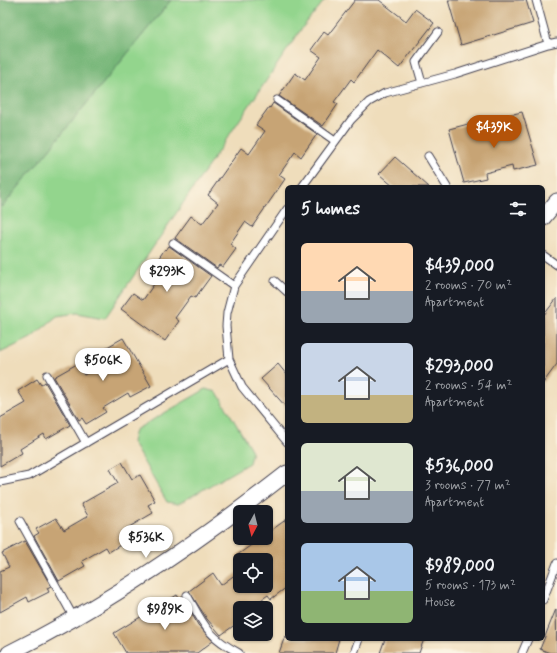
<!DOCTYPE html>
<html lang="en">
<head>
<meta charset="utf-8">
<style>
	body { margin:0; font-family:Mynerve,sans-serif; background:#242831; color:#f1f3f6; height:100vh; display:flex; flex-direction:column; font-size:15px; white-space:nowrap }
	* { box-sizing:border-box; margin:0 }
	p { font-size:13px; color:#9ea1a6 }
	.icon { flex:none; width:22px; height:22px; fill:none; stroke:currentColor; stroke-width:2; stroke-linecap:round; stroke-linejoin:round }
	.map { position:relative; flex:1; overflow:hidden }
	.details { position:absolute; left:285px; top:185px; width:260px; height:456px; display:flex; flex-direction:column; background:#171b24; border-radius:6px; box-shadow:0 1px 3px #0004 }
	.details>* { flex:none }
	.needle { width:26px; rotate:187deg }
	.buttons { position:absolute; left:233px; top:505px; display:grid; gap:8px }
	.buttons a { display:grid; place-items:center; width:40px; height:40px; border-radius:6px; background:#171b24; box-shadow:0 1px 3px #0004; font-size:20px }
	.price { position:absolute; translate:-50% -34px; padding:0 9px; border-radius:14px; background:#fff; color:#222; font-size:13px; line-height:26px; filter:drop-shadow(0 1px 2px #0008) }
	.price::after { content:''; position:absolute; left:50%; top:24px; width:12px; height:9px; margin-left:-6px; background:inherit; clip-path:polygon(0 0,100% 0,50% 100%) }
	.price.active { background:#b45309; color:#fff }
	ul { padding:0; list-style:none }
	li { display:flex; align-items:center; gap:12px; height:100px; padding:0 16px }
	li span { display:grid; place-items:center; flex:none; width:112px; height:80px; border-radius:6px; color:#555 }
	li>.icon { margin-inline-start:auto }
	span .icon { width:48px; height:48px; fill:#fffc; stroke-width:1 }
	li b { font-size:17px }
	h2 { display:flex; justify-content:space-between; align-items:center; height:48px; padding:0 16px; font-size:17px }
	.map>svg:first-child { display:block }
	.green { fill:#93d58d; stroke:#5a7c64 }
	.forest { fill:#76b678; stroke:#4c6c5a }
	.building { fill:#c7a475 }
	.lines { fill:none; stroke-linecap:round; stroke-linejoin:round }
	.service-casing { stroke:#413e4e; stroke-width:9 }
	.minor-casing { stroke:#413e4e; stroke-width:17 }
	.service { stroke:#fff; stroke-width:7 }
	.minor { stroke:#fff; stroke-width:15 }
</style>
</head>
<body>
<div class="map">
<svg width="557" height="653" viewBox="0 0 557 653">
	<rect width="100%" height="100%" fill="#fcf5e5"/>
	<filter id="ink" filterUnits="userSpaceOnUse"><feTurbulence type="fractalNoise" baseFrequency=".025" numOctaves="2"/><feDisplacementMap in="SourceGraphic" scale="8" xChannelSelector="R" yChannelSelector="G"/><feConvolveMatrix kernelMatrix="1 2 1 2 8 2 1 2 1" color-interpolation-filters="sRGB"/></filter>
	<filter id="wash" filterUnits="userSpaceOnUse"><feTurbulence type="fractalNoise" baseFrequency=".012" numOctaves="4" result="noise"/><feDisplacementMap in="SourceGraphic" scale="16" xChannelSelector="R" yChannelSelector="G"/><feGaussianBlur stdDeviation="0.9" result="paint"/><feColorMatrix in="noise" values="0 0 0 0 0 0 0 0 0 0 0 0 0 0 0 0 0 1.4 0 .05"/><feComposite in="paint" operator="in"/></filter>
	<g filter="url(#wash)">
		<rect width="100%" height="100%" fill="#efddbb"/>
		<!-- green -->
		<path class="green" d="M171,0h154l-23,28 -197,290 -28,-5 -20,3 -26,22 -31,15v-147h3z
			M206,389l11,3 35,59 -3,12 -71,41 -11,-2 -35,-60 3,-12z"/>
		<!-- forest -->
		<path class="forest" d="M0,0h171l-168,206h-3z"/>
		<g id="blocks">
			<!-- building -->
			<path class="building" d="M355,0h24l27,21 9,-12 19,14 -35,45 -22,-18 -23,32 -3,-3 -17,23 4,2 -15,22 -44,-30 16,-23 10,7 16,-23 -10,-7 13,-18 4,3z
				M448,0h78l7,23 -72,22z
				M273,103l44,31 -16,23 -6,-5 -16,23 6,4 -33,48 -7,-5 -15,22 6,5 -13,18 -4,-2 -2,3 -42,-30 16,-22 11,8 16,-21 -10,-8 33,-47 8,6 16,-23 -9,-6 13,-18 1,1z
				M522,112l16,53 -25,6 -1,-5 -27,7 1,5 -22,5 -15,-54 23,-6 4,16 28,-7 -4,-15z
				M395,157l34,30h-35l-15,-13z
				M169,246l42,30 -16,22 -4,-2 -16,22 4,3 -14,20 -44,-32 12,-16 10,7 18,-26 -9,-6 13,-19 1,1z
				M557,298v66l-14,19v-67z
				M123,338l28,48 -21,11 -2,-4 -25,15 3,4 -20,12 -4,-6 -3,2 -25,-43 23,-13 7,11 24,-14 -6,-11z
				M278,364l9,11v33l-26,-29z
				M37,379l4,6 4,-3 25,43 -24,14 -2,-5 -24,15 2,4 -22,13v-48l26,-15 -8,-12z
				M122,462l10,17 8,-4 15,26 -7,4 5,8 -29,17 6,9 -21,13 -3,-5 -24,14 3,5 -26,15 -25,-45 5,-3 -3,-4 20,-11 8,12 24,-14 -7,-12 37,-21 -8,-14z
				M287,519v68l-16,12 -3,-4 -19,13h-9v13l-19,14 -14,-16 -18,-28 24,-18 8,12 19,-14v15h26v-26h-26v2l-4,-6 25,-18h5v-4z
				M25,541l26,45 -4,2 2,4 -20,10 -2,-5 -27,15v-41l9,-4 -7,-14z
				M177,595l2,3 3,-2 16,29 15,16 -16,12h-71l-12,-20z
				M556,609l1,44h-7l-10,-4z
				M285,636l2,3h52l-4,14h-56z
				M385,639h39l-5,14h-39z"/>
		</g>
	</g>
	<g filter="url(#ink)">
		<use href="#blocks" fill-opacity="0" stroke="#413e4e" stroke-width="1"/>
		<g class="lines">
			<!-- service casing -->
			<g class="service-casing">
				<path id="service" d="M536,0l12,44
					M422,83l-6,-21 22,-30
					M277,100l58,41
					M428,156l19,31
					M302,187l49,-67 18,-18 16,-9 70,-19 93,-30 9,-2
					M173,243l61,43
					M543,255l14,10
					M275,281l12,11
					M229,359l-3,-33 1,-13 7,-27 53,-77
					M47,375l39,68
					M0,482l29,-6 200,-117 13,28 45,55
					M20,521l54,97
					M187,595c17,30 20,41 52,58
					M543,600l14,-37
					M354,653l5,-14
					M522,653l6,-14"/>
			</g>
			<!-- minor casing -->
			<g class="minor-casing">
				<path id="minor" d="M543,218l14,-17
					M9,653c99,-49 191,-112 278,-180"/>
			</g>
			<!-- service -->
			<use href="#service" class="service"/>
			<!-- minor -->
			<use href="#minor" class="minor"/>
		</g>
	</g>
</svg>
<div class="buttons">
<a><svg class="needle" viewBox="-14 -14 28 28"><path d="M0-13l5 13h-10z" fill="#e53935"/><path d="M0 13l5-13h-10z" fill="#9ea1a6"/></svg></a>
<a><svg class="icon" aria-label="locate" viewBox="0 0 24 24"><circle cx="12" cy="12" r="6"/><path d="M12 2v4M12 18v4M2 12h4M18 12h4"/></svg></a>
<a><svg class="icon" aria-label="layers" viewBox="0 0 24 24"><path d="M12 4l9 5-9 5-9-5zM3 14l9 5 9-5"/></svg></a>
</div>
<b class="price active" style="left:494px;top:149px">$439K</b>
<b class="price" style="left:167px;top:293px">$293K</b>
<b class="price" style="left:103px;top:382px">$506K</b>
<b class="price" style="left:146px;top:559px">$536K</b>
<b class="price" style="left:165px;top:631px">$989K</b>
<section class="details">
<h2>5 homes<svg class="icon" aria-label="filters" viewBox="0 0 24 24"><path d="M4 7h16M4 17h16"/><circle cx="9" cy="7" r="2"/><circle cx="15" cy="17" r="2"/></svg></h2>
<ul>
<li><span style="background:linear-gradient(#ffd9b3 60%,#9aa5b1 0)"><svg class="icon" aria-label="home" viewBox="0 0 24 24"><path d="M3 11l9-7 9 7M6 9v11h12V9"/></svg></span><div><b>$439,000</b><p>2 rooms · 70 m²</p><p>Apartment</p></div></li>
<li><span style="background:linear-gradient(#c9d6e8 65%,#c2b280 0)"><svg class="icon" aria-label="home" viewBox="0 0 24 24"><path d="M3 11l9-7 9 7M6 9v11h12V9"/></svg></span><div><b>$293,000</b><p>2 rooms · 54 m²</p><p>Apartment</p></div></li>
<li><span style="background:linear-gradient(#dfe7d0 60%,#9aa5b1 0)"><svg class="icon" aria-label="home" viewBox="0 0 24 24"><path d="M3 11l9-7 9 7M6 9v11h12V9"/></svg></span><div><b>$536,000</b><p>3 rooms · 77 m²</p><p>Apartment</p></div></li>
<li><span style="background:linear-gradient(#a9c7e8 60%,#8fb573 0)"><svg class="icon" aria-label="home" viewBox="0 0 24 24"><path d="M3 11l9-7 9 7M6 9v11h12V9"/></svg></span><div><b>$989,000</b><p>5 rooms · 173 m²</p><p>House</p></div></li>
</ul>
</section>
</div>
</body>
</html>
